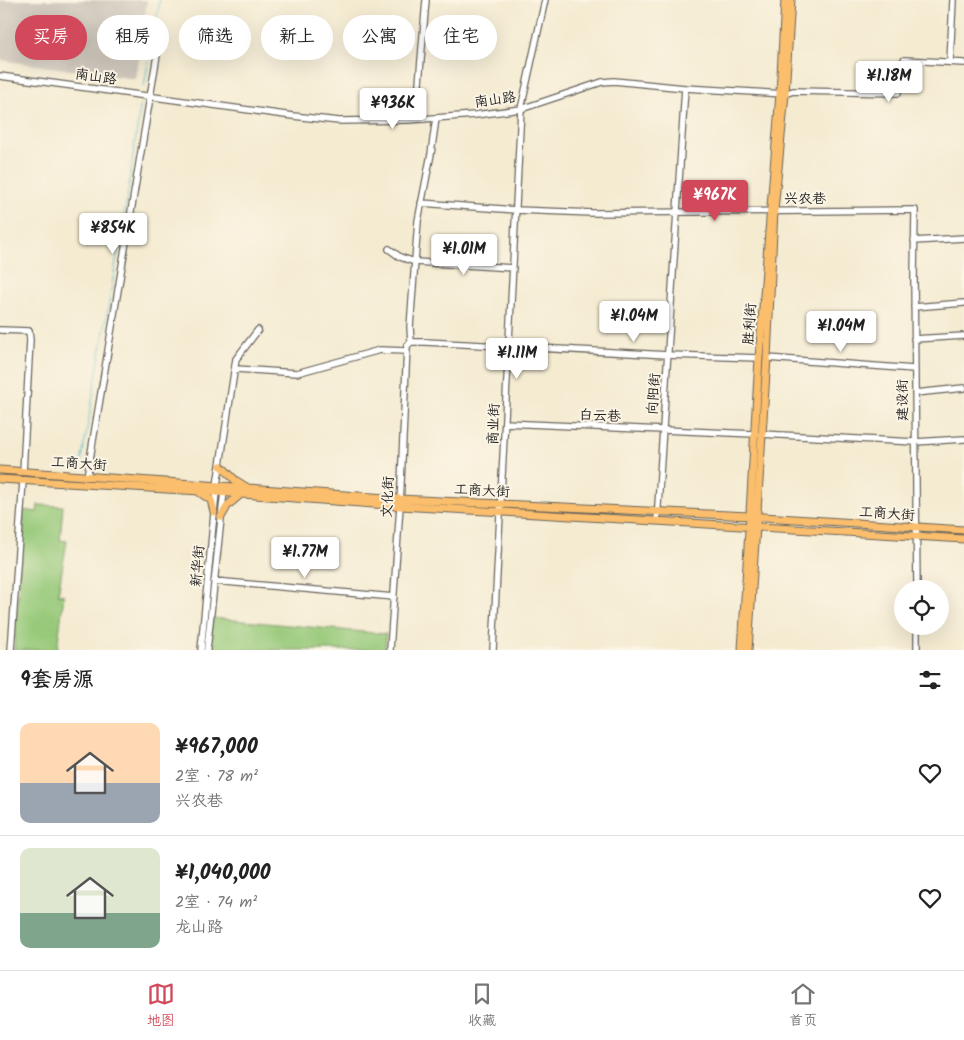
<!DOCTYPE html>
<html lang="zh">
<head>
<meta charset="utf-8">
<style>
	body { margin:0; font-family:Kalam,"LXGW WenKai TC",sans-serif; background:#f6f6f6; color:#222; height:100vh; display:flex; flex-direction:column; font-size:19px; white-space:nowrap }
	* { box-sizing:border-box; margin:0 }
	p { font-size:16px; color:#767676 }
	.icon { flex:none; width:28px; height:28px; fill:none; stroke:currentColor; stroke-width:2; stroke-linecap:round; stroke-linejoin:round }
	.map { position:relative; height:650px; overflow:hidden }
	.sheet { display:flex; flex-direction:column; background:#fff; flex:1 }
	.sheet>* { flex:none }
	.guide { position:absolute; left:15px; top:15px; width:500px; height:45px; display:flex; gap:10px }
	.buttons { position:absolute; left:894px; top:580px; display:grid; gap:10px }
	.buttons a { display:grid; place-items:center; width:55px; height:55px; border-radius:50%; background:#fff; box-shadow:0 5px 20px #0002; font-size:25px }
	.price { position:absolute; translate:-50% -42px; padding:0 11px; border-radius:5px; background:#fff; color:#222; font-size:16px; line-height:32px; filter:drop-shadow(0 1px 2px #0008) }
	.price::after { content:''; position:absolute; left:50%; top:30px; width:15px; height:11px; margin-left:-8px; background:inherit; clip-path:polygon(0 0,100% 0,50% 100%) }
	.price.current { background:#d1495b; color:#fff }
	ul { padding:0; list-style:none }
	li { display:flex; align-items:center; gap:15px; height:125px; padding:0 20px }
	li+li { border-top:1px solid #e0e0e0 }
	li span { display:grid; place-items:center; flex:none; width:140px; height:100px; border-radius:10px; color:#555 }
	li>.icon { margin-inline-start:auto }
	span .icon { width:60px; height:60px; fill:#fffc; stroke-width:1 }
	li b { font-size:21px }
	h2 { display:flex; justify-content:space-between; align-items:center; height:60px; padding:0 20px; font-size:21px }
	.pill { padding:0 18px; border-radius:22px; background:#fff; box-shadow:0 5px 20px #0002; font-size:18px; line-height:45px }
	.pill.current { background:#d1495b; color:#fff }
	.tab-bar { display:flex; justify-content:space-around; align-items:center; height:70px; border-top:1px solid #e0e0e0; background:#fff; font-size:14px; color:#767676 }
	.tab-bar a { display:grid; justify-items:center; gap:2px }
	.tab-bar .current { color:#d1495b }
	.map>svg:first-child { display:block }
	.industrial { fill:#cac3b8 }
	.green { fill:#97c979; stroke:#5a724a }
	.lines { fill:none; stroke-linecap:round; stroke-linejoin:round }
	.stream { stroke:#4eb9cb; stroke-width:1 }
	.minor-casing { stroke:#68645b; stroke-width:8 }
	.major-casing { stroke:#68645b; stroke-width:9 }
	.minor { stroke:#fff; stroke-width:5.5 }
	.major { stroke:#fabe6d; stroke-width:7 }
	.labels { text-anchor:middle; stroke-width:4; stroke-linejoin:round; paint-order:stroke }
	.street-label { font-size:14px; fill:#1c1c1c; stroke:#fcf5e5 }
</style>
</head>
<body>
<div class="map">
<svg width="964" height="650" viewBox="0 0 964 650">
	<rect width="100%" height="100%" fill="#fcf5e5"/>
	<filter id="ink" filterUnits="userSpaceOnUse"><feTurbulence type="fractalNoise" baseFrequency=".02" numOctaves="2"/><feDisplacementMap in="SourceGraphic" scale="10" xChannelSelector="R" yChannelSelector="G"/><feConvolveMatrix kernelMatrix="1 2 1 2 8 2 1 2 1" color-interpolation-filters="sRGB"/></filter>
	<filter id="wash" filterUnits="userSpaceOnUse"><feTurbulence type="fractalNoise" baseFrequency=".0096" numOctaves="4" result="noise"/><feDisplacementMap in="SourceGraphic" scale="20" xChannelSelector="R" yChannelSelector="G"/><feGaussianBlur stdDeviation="1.12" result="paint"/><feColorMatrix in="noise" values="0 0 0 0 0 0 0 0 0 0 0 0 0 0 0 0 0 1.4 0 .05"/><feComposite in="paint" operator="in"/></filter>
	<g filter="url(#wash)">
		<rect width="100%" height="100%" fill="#f4ebd1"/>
		<!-- industrial -->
		<path class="industrial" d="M0,0h147l-11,79 -136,-19z"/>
		<!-- green -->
		<path class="green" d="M38,505l25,1 -3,34 7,1 -9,53 6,1 -7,55h-43l10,-140 13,2z
			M212,618l174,16 -1,16h-175z"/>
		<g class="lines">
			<!-- stream -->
			<path class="stream" d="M144,86l16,-86
				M81,464l45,-260 15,-102"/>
		</g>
	</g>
	<g filter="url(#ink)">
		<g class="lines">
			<!-- minor casing -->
			<g class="minor-casing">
				<path id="minor" d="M950,62l3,-62
					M0,76l293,40 46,5 69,-1 67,-5 46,-6 81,-27 12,-1 71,7 100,6 8,-3 105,2 3,-29 3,-4 60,3
					M416,119l10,-119
					M421,203l95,7 77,3 322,-3 -1,68 3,311
					M914,241l50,-3
					M389,249l11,8 15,5 98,6
					M914,307l50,-4
					M0,330l29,1 1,9 -7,132
					M914,339l50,-3
					M411,342l-1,-15 8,-106 13,-67 5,-36
					M767,358l147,11
					M236,369l61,4 83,-23 27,1
					M915,393l49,-5
					M505,423l249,11
					M761,434l154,8 49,-3
					M87,477l73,-440
					M657,521l28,-433
					M214,581l180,16
					M917,626v24
					M11,650l12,-169
					M201,650l15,-158 20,-133 22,-29
					M207,650l17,-159
					M390,650l10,-144 7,-160 4,-4h14l243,13 91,3
					M493,650l28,-541 24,-109"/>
			</g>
			<!-- major casing -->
			<g class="major-casing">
				<path id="major" d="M221,466l14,14 13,8
					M0,470l400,29 349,17 215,14
					M0,479l216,13 184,14 564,33
					M199,492l12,8 3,12
					M221,517l7,-12 13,-11
					M742,650l17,-292 21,-265 5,-93
					M748,650l19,-292 7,-147 11,-117 6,-94"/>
			</g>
			<!-- minor -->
			<use href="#minor" class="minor"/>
			<!-- major -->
			<use href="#major" class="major"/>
		</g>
	</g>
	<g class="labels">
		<!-- street labels -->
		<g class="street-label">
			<text transform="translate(96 76) rotate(8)" y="5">南山路</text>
			<text transform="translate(495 99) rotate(-8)" y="5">南山路</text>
			<text x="805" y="203">兴农巷</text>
			<text transform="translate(749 324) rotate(-86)" y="5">胜利街</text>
			<text transform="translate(653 394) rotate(-86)" y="5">向阳街</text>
			<text transform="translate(902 400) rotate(-91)" y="5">建设街</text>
			<text transform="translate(600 415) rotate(3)" y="5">白云巷</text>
			<text transform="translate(493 424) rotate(-88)" y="5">商业街</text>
			<text transform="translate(79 463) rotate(4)" y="5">工商大街</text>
			<text transform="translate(482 490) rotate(3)" y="5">工商大街</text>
			<text transform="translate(387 497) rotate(-87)" y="5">文化街</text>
			<text transform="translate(887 513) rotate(4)" y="5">工商大街</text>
			<text transform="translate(197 566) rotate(-85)" y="5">新华街</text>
		</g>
	</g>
</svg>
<div class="buttons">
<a><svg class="icon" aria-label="locate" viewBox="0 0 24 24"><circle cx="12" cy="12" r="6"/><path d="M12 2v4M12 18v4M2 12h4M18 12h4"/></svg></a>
</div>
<b class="price" style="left:889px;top:103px">¥1.18M</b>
<b class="price" style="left:393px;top:130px">¥936K</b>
<b class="price current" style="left:715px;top:222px">¥967K</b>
<b class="price" style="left:113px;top:255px">¥854K</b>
<b class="price" style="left:464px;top:276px">¥1.01M</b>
<b class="price" style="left:634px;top:343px">¥1.04M</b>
<b class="price" style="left:841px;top:353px">¥1.04M</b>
<b class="price" style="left:517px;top:380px">¥1.11M</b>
<b class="price" style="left:305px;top:579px">¥1.77M</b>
<div class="guide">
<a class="pill current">买房</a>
<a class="pill">租房</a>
<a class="pill">筛选</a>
<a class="pill">新上</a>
<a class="pill">公寓</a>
<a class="pill">住宅</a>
</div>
</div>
<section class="sheet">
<h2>9套房源<svg class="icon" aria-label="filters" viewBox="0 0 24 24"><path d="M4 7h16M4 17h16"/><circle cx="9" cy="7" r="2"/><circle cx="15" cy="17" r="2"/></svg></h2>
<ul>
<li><span style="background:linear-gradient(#ffd9b3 60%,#9aa5b1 0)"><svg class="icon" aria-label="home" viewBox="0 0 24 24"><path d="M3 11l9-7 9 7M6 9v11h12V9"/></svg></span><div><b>¥967,000</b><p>2室 · 78 m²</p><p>兴农巷</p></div><svg class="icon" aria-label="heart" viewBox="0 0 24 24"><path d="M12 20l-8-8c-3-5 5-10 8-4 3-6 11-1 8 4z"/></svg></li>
<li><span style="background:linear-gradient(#dfe7d0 65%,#7fa58c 0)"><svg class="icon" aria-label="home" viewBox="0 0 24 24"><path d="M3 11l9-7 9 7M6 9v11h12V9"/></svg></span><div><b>¥1,040,000</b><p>2室 · 74 m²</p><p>龙山路</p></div><svg class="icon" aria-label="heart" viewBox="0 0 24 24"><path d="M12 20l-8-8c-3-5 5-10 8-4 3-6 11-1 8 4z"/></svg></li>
</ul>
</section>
<nav class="tab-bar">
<a class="current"><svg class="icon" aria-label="map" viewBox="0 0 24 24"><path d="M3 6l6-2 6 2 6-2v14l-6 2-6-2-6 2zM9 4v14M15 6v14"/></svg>地图</a>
<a><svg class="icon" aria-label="saved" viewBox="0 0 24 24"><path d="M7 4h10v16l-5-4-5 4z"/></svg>收藏</a>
<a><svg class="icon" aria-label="home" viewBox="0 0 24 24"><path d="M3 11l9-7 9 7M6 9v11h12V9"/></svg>首页</a>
</nav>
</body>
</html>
